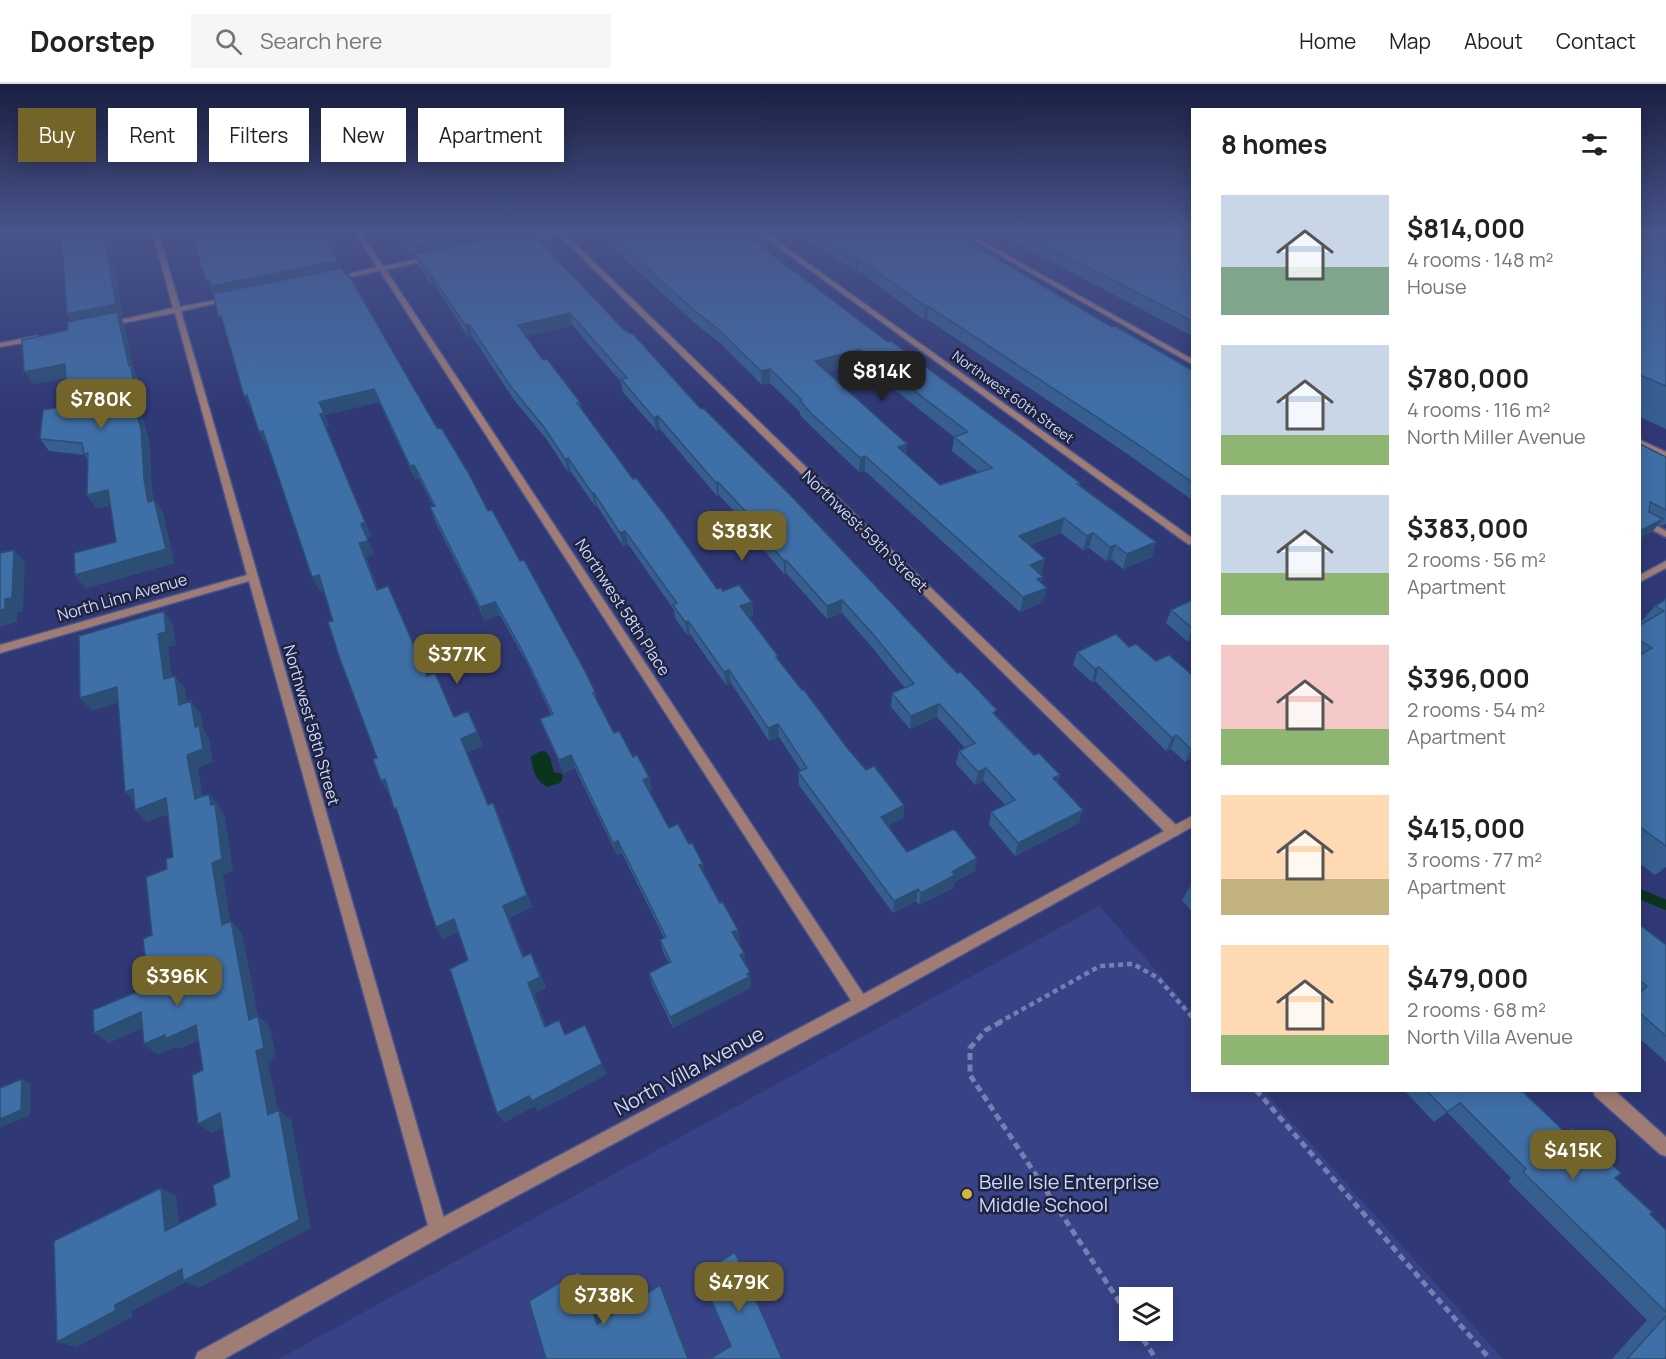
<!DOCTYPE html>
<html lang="en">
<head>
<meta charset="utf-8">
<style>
	body { margin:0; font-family:Manrope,sans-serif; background:#f6f6f6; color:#222; height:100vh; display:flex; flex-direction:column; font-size:22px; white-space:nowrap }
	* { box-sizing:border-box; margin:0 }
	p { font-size:20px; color:#767676 }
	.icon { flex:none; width:33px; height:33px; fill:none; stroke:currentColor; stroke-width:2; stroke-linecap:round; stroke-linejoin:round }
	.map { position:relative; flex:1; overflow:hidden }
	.details { position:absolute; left:1191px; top:24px; width:450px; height:984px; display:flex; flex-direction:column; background:#fff; border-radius:0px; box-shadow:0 3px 15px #0003 }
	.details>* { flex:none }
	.hud { position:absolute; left:18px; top:24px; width:570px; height:54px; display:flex; gap:12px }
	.controls { position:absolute; left:1119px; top:1203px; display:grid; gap:12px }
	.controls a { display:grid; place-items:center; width:54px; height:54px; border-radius:0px; background:#fff; box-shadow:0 3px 15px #0003; font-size:30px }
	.price { position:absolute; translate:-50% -51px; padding:0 14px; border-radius:12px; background:#73642a; color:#fff; font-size:20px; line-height:39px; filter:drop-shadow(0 2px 3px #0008) }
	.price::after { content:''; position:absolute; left:50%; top:36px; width:18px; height:14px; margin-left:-9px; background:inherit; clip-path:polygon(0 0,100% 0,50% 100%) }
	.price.selected { background:#222; color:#fff }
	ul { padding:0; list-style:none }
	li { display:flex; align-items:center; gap:18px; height:150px; padding:0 30px }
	li span { display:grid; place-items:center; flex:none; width:168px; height:120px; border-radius:0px; color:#555 }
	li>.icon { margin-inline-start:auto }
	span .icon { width:72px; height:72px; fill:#fffc; stroke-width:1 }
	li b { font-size:26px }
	h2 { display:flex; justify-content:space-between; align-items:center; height:72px; padding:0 30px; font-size:26px }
	.pill { padding:0 21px; border-radius:0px; background:#fff; box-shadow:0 3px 15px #0003; font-size:21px; line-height:54px }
	.pill.selected { background:#73642a; color:#fff }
	header { display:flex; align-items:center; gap:36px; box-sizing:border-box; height:84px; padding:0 30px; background:#fff; border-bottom:2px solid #e0e0e0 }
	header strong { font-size:28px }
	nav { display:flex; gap:33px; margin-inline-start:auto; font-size:21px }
	.search { width:420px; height:54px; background:#f6f6f6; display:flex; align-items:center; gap:15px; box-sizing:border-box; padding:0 21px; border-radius:0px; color:#767676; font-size:22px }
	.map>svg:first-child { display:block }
	.built { fill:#384287; fill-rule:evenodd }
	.water { fill:#0b341c }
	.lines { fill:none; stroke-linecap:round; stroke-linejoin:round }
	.stream { stroke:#0b341c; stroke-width:10 }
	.service-casing { stroke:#4c558e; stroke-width:4 }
	.minor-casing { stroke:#4c558e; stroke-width:3 }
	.tertiary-casing { stroke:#4c558e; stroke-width:3 }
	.path-far1 { stroke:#767fb1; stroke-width:4.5; stroke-dasharray:5 4; stroke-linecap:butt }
	.path { stroke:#767fb1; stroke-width:5; stroke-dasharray:7 4.5; stroke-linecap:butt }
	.service { fill:#a07d74; fill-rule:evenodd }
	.minor { fill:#a07d74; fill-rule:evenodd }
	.tertiary { fill:#a07d74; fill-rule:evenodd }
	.wall { fill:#365f90; fill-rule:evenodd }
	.shaded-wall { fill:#2c4e75 }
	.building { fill:#3f6fa7; stroke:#2c4e75; stroke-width:1.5; fill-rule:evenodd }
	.poi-dot { fill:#d6b534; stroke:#1f2540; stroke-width:2 }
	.labels { text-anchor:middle; stroke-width:5; stroke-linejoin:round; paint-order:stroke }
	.far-street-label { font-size:14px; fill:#ced7fc; stroke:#1f2540 }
	.street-label { font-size:16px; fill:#ced7fc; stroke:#1f2540 }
	.near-street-label { font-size:20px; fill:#ced7fc; stroke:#1f2540 }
	.near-poi-label { font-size:20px; fill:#ced7fc; stroke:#1f2540; text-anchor:start }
</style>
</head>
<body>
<header>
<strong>Doorstep</strong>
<div class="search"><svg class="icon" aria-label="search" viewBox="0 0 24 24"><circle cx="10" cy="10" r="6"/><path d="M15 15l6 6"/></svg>Search here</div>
<nav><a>Home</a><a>Map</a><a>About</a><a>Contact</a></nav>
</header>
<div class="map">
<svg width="1666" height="1275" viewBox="0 0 1666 1275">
	<rect width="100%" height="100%" fill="#303976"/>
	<!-- built -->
	<path class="built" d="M1099,822l93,105v79l72,1 239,268h-1224zM1130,1214h32v32h-32z"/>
	<!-- water -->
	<path class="water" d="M541,667l5,1 4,5 4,15 8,2 1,4 -3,5 -12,4c-13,-5 -16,-19 -17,-31z"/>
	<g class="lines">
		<!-- stream -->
		<path class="stream" d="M1640,810l26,11"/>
		<!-- service casing -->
		<g class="service-casing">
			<path id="service" d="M1640,433l26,14v6l-26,-14z"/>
		</g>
		<!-- minor casing -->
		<g class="minor-casing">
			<path id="minor" d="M152,147h6l22,76 51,-10 4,2 -54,12 266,918 -3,6 -6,3 -6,-3 -3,-6 -180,-648 -249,72v-8l247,-70 -72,-262 -68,13 -4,-2 70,-16z
				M354,147h6l23,35 51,-10 3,2 -51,12 480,728 3,5 -3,5 -5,2 -5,-2 -476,-737 -46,9 -3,-2 46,-11z
				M555,147h19l-9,3 613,593 2,4 -2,4 -5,1 -5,-1 -609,-600 -37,8 -3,-2z
				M756,147h7l429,307v7l-4,-1z
				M957,147h7l228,128v5z
				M37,252l4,2 -1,2 -40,7v-4z
				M1640,356l26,12v6l-26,-12z
				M1593,1006h21l52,47v19l-6,-2 -65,-58z"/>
		</g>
		<!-- tertiary casing -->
		<g class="tertiary-casing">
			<path id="tertiary" d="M1666,477v7l-26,14v-7z
				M1192,732v11l-326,181 -422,227 -220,124h-29l3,-7 234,-129 424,-225z"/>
		</g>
		<!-- path-far1 -->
		<path class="path-far1" d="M998,939l102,-57 33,-2 25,14 34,39"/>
		<!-- path -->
		<path class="path" d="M1001,938l-15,8 -16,18v27l160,243
			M1256,1006l234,269
			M1137,1246l19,29"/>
		<!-- service -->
		<use href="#service" class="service"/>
		<!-- minor -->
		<use href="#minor" class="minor"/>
		<!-- tertiary -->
		<use href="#tertiary" class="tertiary"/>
	</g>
	<!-- wall -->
	<path class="wall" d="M61,147h46l16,85 -3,1 4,7 10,48 4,6 6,37h-2l7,27 3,50 2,8 9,13 11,50 -88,25 -11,-13 41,-33 -6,-37 -13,3 -10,-13 1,-35 -3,-5 -36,-4 -9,-12 27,-33 -2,-28 -32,6 35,-54 3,-9 -4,-7z
		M395,147h129v2l100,97 77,79 333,346 26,20 -2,8 21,40 -64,33 -26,-31 2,-13 14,-7 -22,-24 -8,4 -19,-21 3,-13 6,-3 -28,-31 -27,12 -19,-22 1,-14 13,-5 -34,-42 -29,-33 -15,6 -41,-46 -2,1 -22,-26 -1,-8 -42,-45 -2,1 -57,-67 -4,1 -33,-38 -2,-10 -49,-57 -46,11 17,24 37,42 2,8 51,69 84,110 6,2 29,11 1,14 -5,1 30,39v4l70,89 18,21 38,35 -1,13 -16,8 20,26 68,19 -21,11 -1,6 -34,17 -3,-4 -23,12 -94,-128 -1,-13 3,-1 -22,-34 -10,4 -38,-58 -5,2 -36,-51 -3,1 -12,-17 -1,-8 -46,-66 -5,2 -26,-40h-2l-24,-34h-3l-21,-32 -33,-40 -42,-64 -4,1 -33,-52 -3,1 -13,-20 -2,-9 -3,1z
		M594,147h147l147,111 192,141v2l76,57 -4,15 -29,12 -12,-10 -5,2 -17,-13 -6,2 -22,-17 -31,12 15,14 -3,14 -2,1 2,9 5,5 -4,14 -23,10 -155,-141 -6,1 -45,-43 -14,-14v-3l-30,-29 -8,2 -42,-42 -24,-19zM860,278l94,75 -2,14 26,21 -38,13 -33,-30 -81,-83z
		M796,147h187l-4,6 -3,-2 -1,10 137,82 80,43v130l-63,-45 -202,-136 -3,1 -66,-50 -3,1z
		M994,147h198v105z
		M1640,147h26v198l-26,-12z
		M338,177l3,8 147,242 107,181 2,9 17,32 35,44 3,13 -3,2 20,36 36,48 35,66 -2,1 13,41 -1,1v3l-77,40 -21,-44 -3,-11 20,-10 -6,-11 -3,-12 4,-2 -42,-85 -5,2 -42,-87 -11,5 -19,-41 -5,-13 11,-5 -23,-49 -28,-50 -15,5 -50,-99 -5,-14h4l-15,-29 -4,1 -36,-77 -54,13 4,11 -3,1 45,109 -4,1 7,17 -8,3 12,32 49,87 27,41 14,-6 15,35 -16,6 21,52 11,12 33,91 -23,11 15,38 13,9 9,23 -12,6 12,32 20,9 41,39 -69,37 -3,-5 -31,16 -7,-9 -29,-153 -9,-28 -16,7 -7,-12 -36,-110 -10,-23h-1l-8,-13 -4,-23 -54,-168 -3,1 -8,-14 -45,-133 -1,1 -7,-13 -8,-24h-1l-6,-12 -29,-102 -1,-2h-2l-6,-12z
		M1640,360l26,13v67l-4,2 -4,-2 -6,8z
		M1666,515v268l-11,8 -15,-11v-241l15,-17z
		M1192,516v39l-4,3 -22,-19 5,-13z
		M1129,563l27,14 36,14v83l-7,4 -14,-13 -5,2 -71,-70 -3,1 -19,-17 4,-13z
		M1192,802v26l-10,-12 7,-12z
		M1640,841l26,20v117l-26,-23z
		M1404,1006h117l44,43 7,-5 43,50 35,36 16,16v129h-54l35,-39 -139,-139 3,-3 -64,-66 -13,10z"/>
	<!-- shaded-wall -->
	<path class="shaded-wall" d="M103,147h4l16,85 -3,1 4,7 10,48 4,6 6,37h-2l7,27 3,50 5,23 -9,-13 -74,-176 -7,-12z
		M492,147h32l1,5 -109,18 1,3 -3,1 -3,-12z
		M977,148l-2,12 -6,11 1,-12z
		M855,174h3v12l-3,1z
		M338,177l5,12 -127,24 -2,-5h-2l-6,-12z
		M429,190h2l4,11 -3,1z
		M925,222h3l-1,13 -3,1z
		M570,229l2,12 -51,12 -3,-12z
		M469,240l3,12 -4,1 -3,-12z
		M860,265v13l-45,13v-14z
		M65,280l8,12 -40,8 -9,-12z
		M770,285v14l-8,2 -1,-14z
		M374,305l5,13 -54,13 4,11 -3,1 45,109 -4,1 7,17 -8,3 17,46 -6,-13 -18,-47 2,-19 -41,-110 -1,-12z
		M247,311l6,12 -3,1 -6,-12z
		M658,332l2,13 -4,1 -2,-12z
		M263,347l6,13 -3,1 -7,-13z
		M907,360l-1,15 -8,-12z
		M865,372v15l-6,1 1,-14z
		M568,374l3,14h-3l-3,-13z
		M414,381l5,13 -4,1 -5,-13z
		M718,398l1,13 -2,1 -1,-13z
		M108,406l9,13 -20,5 -10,-13z
		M592,409h2l3,13h-2z
		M154,416l9,13 11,50 -88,25 -11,-13 91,-26z
		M1064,434l-3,15 -45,18 3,-15z
		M1663,435l-11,13 -12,7v-8z
		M625,447l3,13 -5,2 -3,-13z
		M1093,449l-4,15 -6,2 4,-14z
		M1156,458l-4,15 -29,12 4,-15z
		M1115,461l-4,14 -5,2 4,-14z
		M14,466l11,13 -2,48 -6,2v9l-17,5v-17l5,-11z
		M1045,475l-3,14 -15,7 3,-15z
		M786,476v13l-2,1v-13z
		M319,491l7,14 -6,2 -8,-14z
		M1043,493l-3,13 7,-2 -4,14 -23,10 3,-15 14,-18z
		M842,516v13l-15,6v-13z
		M495,518l5,13 -15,5 -5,-13z
		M752,518l1,14 -12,4 -1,-14z
		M164,527l9,14 3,20 -8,2 6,45 -10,-13 -6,-45z
		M688,537l2,13 -3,1 -2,-13z
		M1192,545v10l-4,3z
		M1099,583l-4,14 -3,1 3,-13z
		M729,586l2,13 -5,2 -2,-13z
		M175,592l10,13 4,29 -10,-13z
		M117,603l11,13 -36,11 -12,-13z
		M191,617l10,13 3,17 5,7 4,24 -15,6 7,44 -10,-13 -8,-44 8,-28z
		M939,620l-2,13 -27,12 1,-13z
		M778,640l1,13 -10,4 -1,-13z
		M477,648l6,14 -16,6 27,65 -33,-78z
		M1176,651l-5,14 -5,2 6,-13z
		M1192,664v10l-7,4 6,-13z
		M571,671l4,13 -11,5 -5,-13z
		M986,684l-3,13 -8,4 3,-13z
		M1060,691l-4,13 -3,-10z
		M649,693l3,13 -6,3 -3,-13z
		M385,695l7,13 -3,2 -8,-13z
		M133,705l4,16 -12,-13z
		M209,710l11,13 1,4 4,6 8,54 -10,4 10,62 -11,-12 -10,-62 -1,-58z
		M166,714l11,13 -30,11 -12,-12z
		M493,719l6,13 33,91 -23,11 20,51 -6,-12 -20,-51z
		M904,721l-1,13 -23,12 1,-13z
		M1083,726l-4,13 -64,33 3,-13z
		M618,757l4,12 -5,2 -4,-12z
		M977,774l-2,13 -21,11 -1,6 -34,17 2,-12 31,-21z
		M703,780l2,12 -6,-11z
		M918,805l-2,12 -23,12 1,-12z
		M454,835l7,12 -18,8 -7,-12z
		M231,837l11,12 19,98 -12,-11z
		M738,846l2,12 -6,2 -2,-12z
		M531,869l15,35 -12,6 17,44 -6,-11 -17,-44z
		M744,869l2,11 -6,-9z
		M750,888l1,12 -1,1v3l-77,40 -3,-11z
		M141,928l14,11 -46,20 -15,-10z
		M258,932l12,11 6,31 -8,4 13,63 -13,-10 -12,-64z
		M196,941l13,11 -30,13 -3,-2 -18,8 -14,-11 21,-9z
		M585,941l22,49 -69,37 -3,-5 -31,16 -7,-9z
		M22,995l9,5 -1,31 -28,12 -2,-1v-7z
		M279,1026l12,10 20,108 -112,60 -13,-6 -54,29v6l-55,30 -20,-5 58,-37 67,-36z
		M220,1029l13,10 -21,10 -14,-9z
		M161,1104l15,8 5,42 -16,-7z
		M579,1187l8,9 18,52 -8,-8z
		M660,1201l5,9 25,65h-2z"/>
	<!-- building -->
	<path class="building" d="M61,147h42l13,73 -49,10z
		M190,147h132l16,30 -127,25 -2,-6h-3z
		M399,147h93l-81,15z
		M606,147h135l147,111 3,-1 128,95 61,47 -3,1 79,58 -29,12 -12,-9 -5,2 -17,-14 -6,3 -23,-18 -45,18 26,23 -15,6 13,12 -6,2 10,9 -24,9 -158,-141 -5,2 -47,-43 -13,-14 2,-1 -32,-31 -9,2 -42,-41 -24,-19zM860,265l108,83 -14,5 38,31 -52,17 -42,-38 9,-3 -92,-83z
		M814,147h161l2,1 -7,11 142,84 3,-1 77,44v112l-59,-41 -205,-135h-3l-67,-48h-3z
		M1019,147h173v90z
		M1640,147h26v155l-26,-11z
		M529,148l6,4 89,94 10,5 67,74 2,-1 92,92 162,173 4,-1 36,38 -4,3 41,42 5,-2 21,22 -7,3 30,32 -65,33 -27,-31 24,-12 -29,-32 -8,4 -19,-21 16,-8 -36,-39 -28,12 -19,-23 22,-9 -42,-51 -30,-33 -15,6 -41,-46 -2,1 -23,-27 5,-1 -48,-51 -2,1 -58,-67 -4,2 -33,-39 6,-1 -57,-65 -52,12 25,35 4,-1 33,43 -3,1 56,76 3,-1 29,37 52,74 4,-1 2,3 16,-6 13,17 -12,4 38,50 -2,1 26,33h2l44,59 18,21 8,-4 30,39 -23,12 26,35 47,-23 23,29 -25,14 3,3 -34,18 -3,-4 -24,12 -96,-129 9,-4 -29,-44 -10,4 -39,-58 -5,2 -36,-51 -3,1 -12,-17 4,-2 -52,-72 -5,2 -26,-40h-2l-24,-35 -3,1 -21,-32 -33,-40 -42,-63 -4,1 -34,-51h-2l-13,-20z
		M342,184l3,6h3l89,154 5,1 27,45 19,37 4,-1 28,51 4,-1 62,113 9,19 -2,1 21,40 5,-2 14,26 4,-2 12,22 -6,3 26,48 9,-4 11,20 3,-1 11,21 -4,1 21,38 2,-2 16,29 -6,2 12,21 -4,2 10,17 -3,2 2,3 -79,40 -21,-44 22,-11 -11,-22 6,-3 -48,-96 -5,2 -42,-88 -12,5 -19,-41 13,-5 -30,-62 -28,-50 -15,5 -50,-100 5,-1 -21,-41 -4,1 -36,-77 -55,13 5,11 -4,1 45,108 -4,2 7,17 -9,2 18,47 11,-4 39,90 8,-3 19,44 14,-6 9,21 -16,7 27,66 5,-2 34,92 -24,11 20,51 8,-4 9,24 -12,6 17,44 14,-7 6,15 20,-10 17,39 -70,37 -3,-5 -32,17 -47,-144 18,-9 -14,-41 -18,8 -40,-119 -2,1 -9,-30 -4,2 -8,-22 4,-1 -37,-99 -12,-37 5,-1 -14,-46 -7,2 -49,-146 -4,1 -12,-37 -3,1 -23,-80h-3l-5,-22z
		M117,228l12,54h2l5,36 -2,1 7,26 3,50 4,23 6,-2 12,49 -91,26 -1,-22 42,-11 -8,-52 -21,5 1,-42 -4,1 -2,-11 -42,-4 3,-29 24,-4 -2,-42 -41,8 -2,-32 46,-10 -1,-8z
		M1640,360l26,13v53l-16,-8 -1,10 14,7 -23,12z
		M14,466l-2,48 -7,1v10l-5,1v-57z
		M1666,515v247l-26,-19v-172l12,-7 -12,-8v-15l24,-14 -9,-5z
		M1192,516v28l-21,-18z
		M164,527l2,21 -8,2 6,45 11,-3 4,29 12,-4 4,26 4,-2 4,24 -16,6 8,44 14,-5 2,11 4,-1 7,55 -10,4 10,62 9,-4 18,99 9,-4 6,32 -8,3 12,64 11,-5 20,110 -116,61 -1,-12 -67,36v6l-58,31 -3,-101 107,-53 4,43 51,-26 -3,-20 17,-8 -10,-64 -22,11 -6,-49 11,-5 -7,-45 -31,14v-4l-21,9 -3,-32 -47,21 -1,-23 56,-23 -6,-48 9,-4 -6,-58 21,-8 -1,-10 7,-2 -7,-59 -31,12 -2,-21 -8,3 -8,-105 -37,11 -1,-62z
		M1116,550l13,13 7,-3 20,17 13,-6 23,20v73l-1,1 -15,-14 -4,3 -73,-71 -4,2 -18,-17z
		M1192,802v6l-3,-4z
		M1640,841l26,20v91l-26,-23v-20l7,-7 -7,-5z
		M22,995l-1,31 -21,9v-31z
		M1426,1006h95l46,44 5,-6 49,45 -6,5 37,34 -2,2 16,16v82l-143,-140 3,-3 -66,-66 -13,9z
		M735,1168l47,107h-72l21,-13 -31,-72z
		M579,1187l18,53 63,-39 28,74h-142l-17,-58z
		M1666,1232v43h-39z"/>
	<!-- sky -->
	<linearGradient id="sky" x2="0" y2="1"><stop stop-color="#1a1f41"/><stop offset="0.45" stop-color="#48548a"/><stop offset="1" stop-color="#48548a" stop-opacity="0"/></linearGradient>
	<rect width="1666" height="325" fill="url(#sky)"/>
	<!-- markers -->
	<circle class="poi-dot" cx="967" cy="1110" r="6"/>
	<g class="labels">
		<!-- far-street labels -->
		<g class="far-street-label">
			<text transform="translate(1013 313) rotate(36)" y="5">Northwest 60th Street</text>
		</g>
		<!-- street labels -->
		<g class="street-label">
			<text transform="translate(865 447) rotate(44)" y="6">Northwest 59th Street</text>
			<text transform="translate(122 513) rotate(-16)" y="6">North Linn Avenue</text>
			<text transform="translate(623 523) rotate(57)" y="6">Northwest 58th Place</text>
			<text transform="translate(312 641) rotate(74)" y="6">Northwest 58th Street</text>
		</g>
		<!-- near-street labels -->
		<g class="near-street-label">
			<text transform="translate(689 987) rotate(-28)" y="7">North Villa Avenue</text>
		</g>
		<!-- near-poi labels -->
		<g class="near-poi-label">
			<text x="979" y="1105">Belle Isle Enterprise<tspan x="979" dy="23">Middle School</tspan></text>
		</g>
	</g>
</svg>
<div class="controls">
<a><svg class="icon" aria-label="layers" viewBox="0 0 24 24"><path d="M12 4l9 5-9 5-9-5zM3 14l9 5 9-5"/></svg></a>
</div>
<b class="price selected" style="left:882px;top:318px">$814K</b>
<b class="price" style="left:101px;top:346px">$780K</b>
<b class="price" style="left:742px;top:478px">$383K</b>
<b class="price" style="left:457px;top:601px">$377K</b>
<b class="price" style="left:177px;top:923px">$396K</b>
<b class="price" style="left:1573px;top:1097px">$415K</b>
<b class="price" style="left:739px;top:1229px">$479K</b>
<b class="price" style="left:604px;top:1242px">$738K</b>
<div class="hud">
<a class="pill selected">Buy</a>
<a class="pill">Rent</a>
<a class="pill">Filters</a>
<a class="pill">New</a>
<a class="pill">Apartment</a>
</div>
<section class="details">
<h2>8 homes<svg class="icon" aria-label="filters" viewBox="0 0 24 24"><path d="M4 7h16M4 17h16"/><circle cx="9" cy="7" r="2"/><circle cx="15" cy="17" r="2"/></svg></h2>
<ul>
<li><span style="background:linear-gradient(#c9d6e8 60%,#7fa58c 0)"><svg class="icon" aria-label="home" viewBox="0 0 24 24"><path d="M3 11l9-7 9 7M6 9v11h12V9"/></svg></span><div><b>$814,000</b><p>4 rooms · 148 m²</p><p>House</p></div></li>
<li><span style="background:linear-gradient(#c9d6e8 75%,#8fb573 0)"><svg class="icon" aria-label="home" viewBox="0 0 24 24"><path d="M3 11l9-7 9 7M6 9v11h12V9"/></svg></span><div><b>$780,000</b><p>4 rooms · 116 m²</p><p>North Miller Avenue</p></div></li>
<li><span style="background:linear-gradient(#c9d6e8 65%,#8fb573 0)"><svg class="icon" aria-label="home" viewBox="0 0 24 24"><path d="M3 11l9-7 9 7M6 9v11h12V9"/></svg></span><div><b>$383,000</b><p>2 rooms · 56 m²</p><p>Apartment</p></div></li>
<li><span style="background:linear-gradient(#f6c9c9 70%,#8fb573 0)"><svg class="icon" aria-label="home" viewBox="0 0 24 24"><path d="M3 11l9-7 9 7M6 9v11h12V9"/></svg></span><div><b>$396,000</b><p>2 rooms · 54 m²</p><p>Apartment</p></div></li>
<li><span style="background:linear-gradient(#ffd9b3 70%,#c2b280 0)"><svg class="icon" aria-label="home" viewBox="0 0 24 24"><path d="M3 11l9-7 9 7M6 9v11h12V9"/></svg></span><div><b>$415,000</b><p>3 rooms · 77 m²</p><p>Apartment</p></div></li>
<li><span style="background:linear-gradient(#ffd9b3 75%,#8fb573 0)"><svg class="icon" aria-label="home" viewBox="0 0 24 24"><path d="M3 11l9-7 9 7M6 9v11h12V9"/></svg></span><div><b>$479,000</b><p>2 rooms · 68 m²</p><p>North Villa Avenue</p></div></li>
</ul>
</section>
</div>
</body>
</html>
